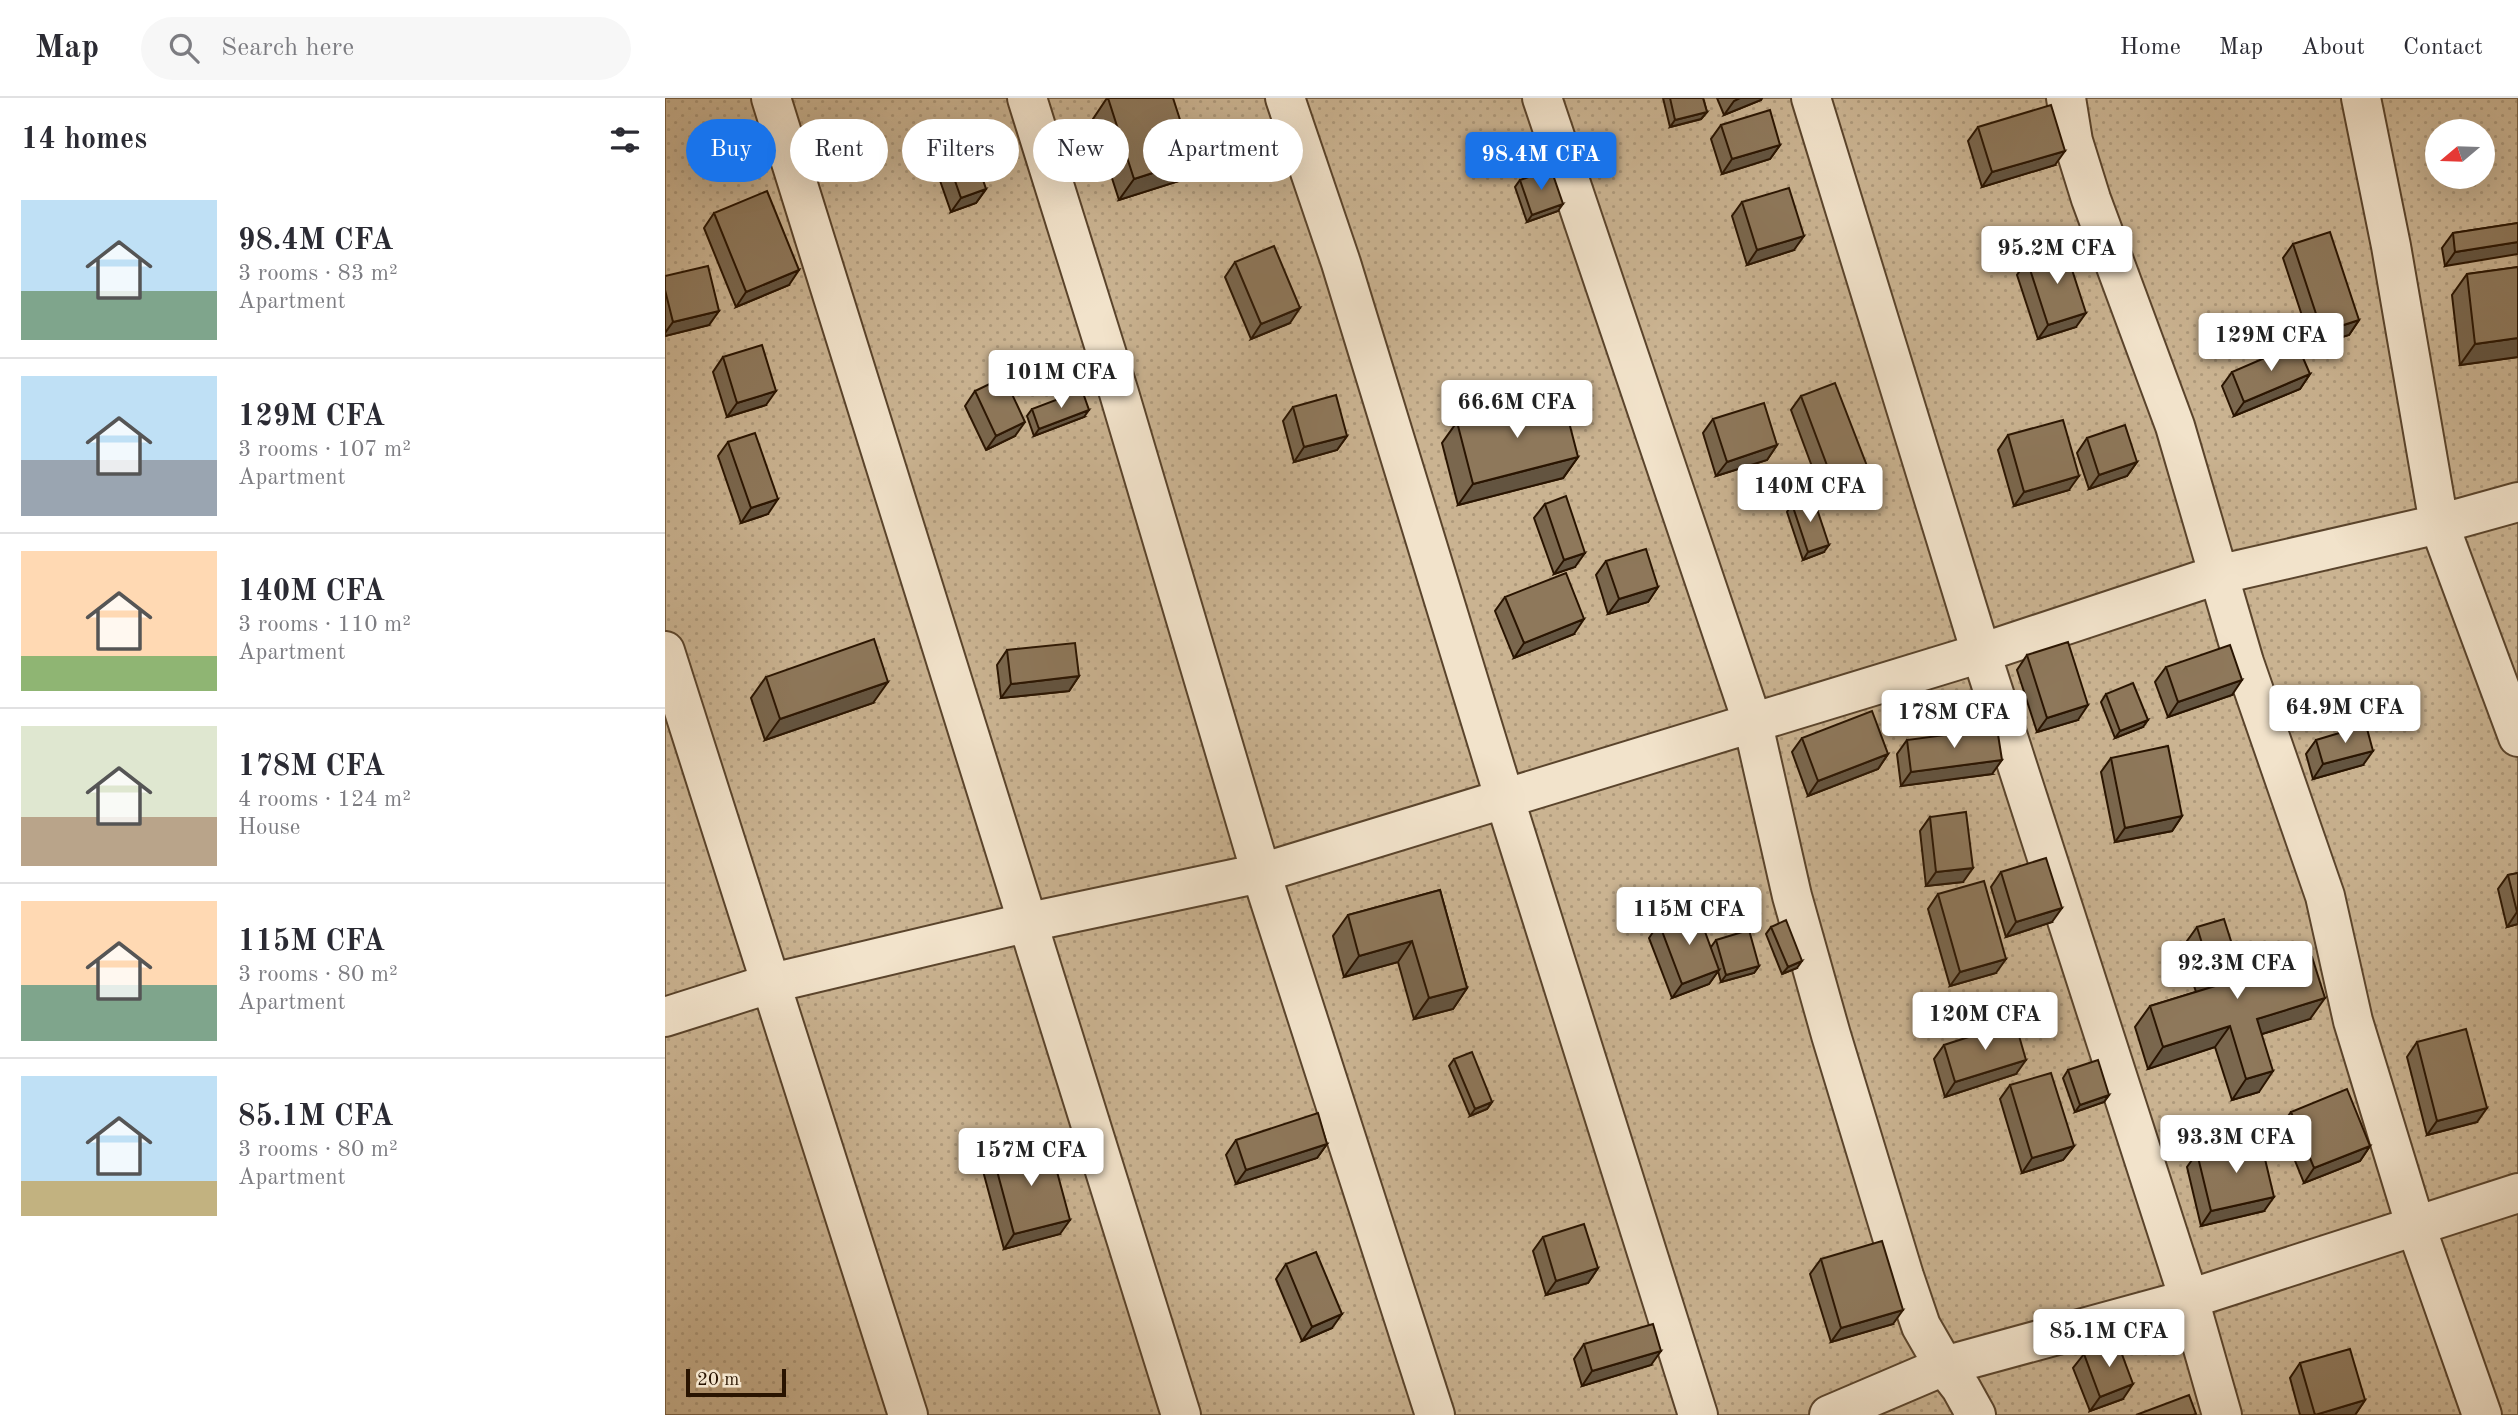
<!DOCTYPE html>
<html lang="en">
<head>
<meta charset="utf-8">
<style>
	body { margin:0; font-family:"Old Standard TT",serif; background:#f7f7f7; color:#2b2b33; height:100vh; display:flex; flex-direction:column; font-size:26px; white-space:nowrap }
	* { box-sizing:border-box; margin:0 }
	p { font-size:23px; color:#7c7c81 }
	.icon { flex:none; width:38px; height:38px; fill:none; stroke:currentColor; stroke-width:2; stroke-linecap:round; stroke-linejoin:round }
	.map { position:relative; flex:1; overflow:hidden }
	.panel { display:flex; flex-direction:column; background:#fff; width:665px }
	.panel>* { flex:none }
	.banner { position:absolute; left:21px; top:21px; width:665px; height:63px; display:flex; gap:14px }
	.needle { width:46px; rotate:251deg }
	.buttons { position:absolute; left:1760px; top:21px; display:grid; gap:14px }
	.buttons a { display:grid; place-items:center; width:70px; height:70px; border-radius:50%; background:#fff; box-shadow:0 7px 28px #0002; font-size:35px }
	.scale { position:absolute; left:21px; bottom:18px; width:100px; box-sizing:border-box; padding-left:7px; border:4px solid #291401; border-top:0; font-size:19px; line-height:24px; white-space:nowrap; color:#291401; -webkit-text-stroke:5px #f2e3cb; paint-order:stroke }
	.price { position:absolute; translate:-50% -60px; padding:0 16px; border-radius:7px; background:#fff; color:#222; font-size:23px; line-height:46px; filter:drop-shadow(0 2px 4px #0008) }
	.price::after { content:''; position:absolute; left:50%; top:42px; width:21px; height:16px; margin-left:-10px; background:inherit; clip-path:polygon(0 0,100% 0,50% 100%) }
	.price.on { background:#1a73e8; color:#fff }
	ul { padding:0; list-style:none }
	li { display:flex; align-items:center; gap:21px; height:175px; padding:0 21px }
	li+li { border-top:2px solid #e1e1e2 }
	li span { display:grid; place-items:center; flex:none; width:196px; height:140px; border-radius:0px; color:#555 }
	li>.icon { margin-inline-start:auto }
	span .icon { width:84px; height:84px; fill:#fffc; stroke-width:1 }
	li b { font-size:30px }
	h2 { display:flex; justify-content:space-between; align-items:center; height:84px; padding:0 21px; font-size:30px }
	.tag { padding:0 24px; border-radius:32px; background:#fff; box-shadow:0 7px 28px #0002; font-size:24px; line-height:63px }
	.tag.on { background:#1a73e8; color:#fff }
	header { display:flex; align-items:center; gap:42px; box-sizing:border-box; height:98px; padding:0 35px; background:#fff; border-bottom:2px solid #e1e1e2 }
	header strong { font-size:33px }
	nav { display:flex; gap:38px; margin-inline-start:auto; font-size:24px }
	.search { width:490px; height:63px; background:#f7f7f7; display:flex; align-items:center; gap:18px; box-sizing:border-box; padding:0 24px; border-radius:38px; color:#7c7c81; font-size:26px }
	main { display:flex; flex:1; min-height:0 }
	.map>svg:first-child { display:block }
	.green { fill:url(#green-dots); stroke:#7a6449; stroke-width:2; fill-rule:evenodd }
	.lines { fill:none; stroke-linecap:round; stroke-linejoin:round }
	.minor-casing { stroke:#5a442c; stroke-width:42 }
	.minor { stroke:#f2e3cb; stroke-width:38 }
	.wall { fill:#7a674e; stroke:#291401; stroke-width:2 }
	.shaded-wall { fill:#635440; stroke:#291401; stroke-width:2 }
	.building { fill:#8e785b; stroke:#291401; stroke-width:2 }
</style>
</head>
<body>
<header>
<strong>Map</strong>
<div class="search"><svg class="icon" aria-label="search" viewBox="0 0 24 24"><circle cx="10" cy="10" r="6"/><path d="M15 15l6 6"/></svg>Search here</div>
<nav><a>Home</a><a>Map</a><a>About</a><a>Contact</a></nav>
</header>
<main>
<section class="panel">
<h2>14 homes<svg class="icon" aria-label="filters" viewBox="0 0 24 24"><path d="M4 7h16M4 17h16"/><circle cx="9" cy="7" r="2"/><circle cx="15" cy="17" r="2"/></svg></h2>
<ul>
<li><span style="background:linear-gradient(#bfe0f5 65%,#7fa58c 0)"><svg class="icon" aria-label="home" viewBox="0 0 24 24"><path d="M3 11l9-7 9 7M6 9v11h12V9"/></svg></span><div><b>98.4M CFA</b><p>3 rooms · 83 m²</p><p>Apartment</p></div></li>
<li><span style="background:linear-gradient(#bfe0f5 60%,#9aa5b1 0)"><svg class="icon" aria-label="home" viewBox="0 0 24 24"><path d="M3 11l9-7 9 7M6 9v11h12V9"/></svg></span><div><b>129M CFA</b><p>3 rooms · 107 m²</p><p>Apartment</p></div></li>
<li><span style="background:linear-gradient(#ffd9b3 75%,#8fb573 0)"><svg class="icon" aria-label="home" viewBox="0 0 24 24"><path d="M3 11l9-7 9 7M6 9v11h12V9"/></svg></span><div><b>140M CFA</b><p>3 rooms · 110 m²</p><p>Apartment</p></div></li>
<li><span style="background:linear-gradient(#dfe7d0 65%,#b9a48a 0)"><svg class="icon" aria-label="home" viewBox="0 0 24 24"><path d="M3 11l9-7 9 7M6 9v11h12V9"/></svg></span><div><b>178M CFA</b><p>4 rooms · 124 m²</p><p>House</p></div></li>
<li><span style="background:linear-gradient(#ffd9b3 60%,#7fa58c 0)"><svg class="icon" aria-label="home" viewBox="0 0 24 24"><path d="M3 11l9-7 9 7M6 9v11h12V9"/></svg></span><div><b>115M CFA</b><p>3 rooms · 80 m²</p><p>Apartment</p></div></li>
<li><span style="background:linear-gradient(#bfe0f5 75%,#c2b280 0)"><svg class="icon" aria-label="home" viewBox="0 0 24 24"><path d="M3 11l9-7 9 7M6 9v11h12V9"/></svg></span><div><b>85.1M CFA</b><p>3 rooms · 80 m²</p><p>Apartment</p></div></li>
</ul>
</section>
<div class="map">
<svg width="1853" height="1317" viewBox="0 0 1853 1317">
	<defs>
		<pattern id="green-dots" width="8" height="8" patternUnits="userSpaceOnUse" patternTransform="scale(1.75)"><rect width="8" height="8" fill="#cab391"/><path d="M2 2h.1M6 6h.1" fill="none" stroke="#ae997b" stroke-width="1.8" stroke-linecap="round"/></pattern>
	</defs>
	<rect width="100%" height="100%" fill="#ebd4af"/>
	<filter id="stains"><feTurbulence type="fractalNoise" baseFrequency=".00286" numOctaves="4"/><feColorMatrix values="0 0 0 0 .2 0 0 0 0 .09 0 0 0 0 .02 0 0 0 .5 -.17"/></filter>
	<radialGradient id="worn" r=".72"><stop offset=".6" stop-color="#630" stop-opacity="0"/><stop offset="1" stop-color="#630" stop-opacity=".3"/></radialGradient>
	<!-- green -->
	<path class="green" d="M0,0h1853v1317h-1853zM1773,33h45v46h-45z"/>
	<g class="lines">
		<!-- minor casing -->
		<g class="minor-casing">
			<path id="minor" d="M106,0l410,1317
				M362,0l92,295 142,480 174,542
				M620,0l56,165 164,537 193,615
				M877,0l211,626 39,172 39,139 73,241 17,50 23,40 17,22 15,27
				M1146,0l170,555 208,646 33,116
				M1401,0l7,43 18,58 84,227 69,236 81,234 28,125 62,203 67,191
				M1696,0l30,148 48,278 79,213
				M0,553l243,764
				M0,919l107,-34 257,-61 232,-49 720,-220 236,-78 222,-51 79,-22
				M1164,1317l115,-49 245,-67 329,-106"/>
		</g>
		<!-- minor -->
		<use href="#minor" class="minor"/>
	</g>
	<!-- wall -->
	<path class="wall" d="M442,0l86,62 -14,21 -60,19 -26,-81z
		M998,0h40l4,14 -6,7 -31,8z
		M1052,0h45l-1,2 -37,15z
		M1056,27l59,20 -10,14 -48,15 -11,-35z
		M1313,29l77,38 -73,22 -14,-46z
		M276,43l45,48 -10,14 -25,9 -20,-57z
		M855,82l38,31 -31,11 -12,-35z
		M1077,104l52,48 -47,15 -15,-49z
		M49,115l75,72 -53,22 -32,-79z
		M1853,125l-73,43 -3,-18 11,-15z
		M1628,146l66,76 -10,15 -37,11 -29,-88z
		M1362,162l49,67 -38,12 -21,-64z
		M570,164l55,61 -39,16 -26,-62z
		M1853,169v90l-58,8 -8,-70 15,-21z
		M0,178l44,49 -44,11z
		M58,259l43,48 -39,12 -14,-45z
		M1567,274l78,2 -10,15 -66,27 -12,-30z
		M310,293l40,45 -29,14 -21,-44z
		M1136,298l61,98 -35,13 -36,-97z
		M628,309l54,29 -10,14 -43,12 -11,-41z
		M367,311l52,8 -50,19 -7,-20z
		M1048,321l64,26 -10,15 -51,16 -13,-43z
		M792,324l121,35 -15,21 -105,27 -16,-62z
		M1343,337l61,55 -55,16 -16,-56z
		M1422,340l50,24 -10,14 -38,13 -12,-36z
		M63,344l40,72 -27,9 -23,-67z
		M880,406l30,63 -21,7 -20,-56z
		M1127,406l32,48 -21,8 -16,-48z
		M941,463l52,26 -10,15 -40,12 -12,-39z
		M840,499l69,37 -60,24 -19,-47z
		M342,552l72,26 -10,15 -68,7 -4,-33z
		M1362,557l51,65 -41,12 -20,-62z
		M1501,569l66,28 -64,22 -13,-35z
		M101,579l107,26 -108,37 -14,-42z
		M1441,596l37,33 -28,11 -14,-36z
		M1137,640l86,16 -10,15 -70,27 -16,-44z
		M1242,642l85,34 -91,12 -4,-32z
		M1651,642l47,25 -50,14 -7,-25z
		M1446,660l71,58 -10,15 -57,11 -14,-70z
		M1265,719l33,65 -37,4 -6,-55z
		M1336,774l51,50 -46,15 -15,-50z
		M1853,775v51l-11,3 -9,-38 10,-14z
		M775,792l27,98 -14,21 -39,10 -16,-57 -54,15 -11,-41 15,-21z
		M1273,796l58,79 -46,13 -22,-77z
		M994,825l52,24 5,-7 43,26 -5,7 -33,9 -3,-11 -9,13 -37,14 -23,-60z
		M1106,829l26,41 -15,6 -16,-40z
		M1532,829l46,52 67,40 -48,15 -3,58 -27,8 -17,-53 -67,22 -13,-42 15,-21 46,-14 -14,-44z
		M1752,944l60,80 -50,13 -20,-78z
		M1279,947l72,29 -71,23 -11,-38z
		M789,961l38,43 -5,7 -17,7 -21,-50z
		M1403,972l41,25 -5,7 -29,10 -12,-34z
		M1345,987l64,61 -11,14 -41,13 -22,-74z
		M1626,1014l79,34 -10,15 -56,22 -23,-57z
		M571,1042l91,4 -10,14 -81,26 -10,-29z
		M1532,1055l67,58 -63,15 -14,-59z
		M328,1058l67,78 -56,15 -21,-78z
		M878,1139l55,31 -10,15 -42,12 -13,-44z
		M1156,1161l72,65 -62,18 -21,-68z
		M621,1166l46,64 -30,13 -26,-62z
		M919,1246l67,21 -69,21 -8,-27z
		M1419,1256l39,45 -33,12 -17,-43z
		M1635,1265l65,37 -10,15h-55l-10,-37z"/>
	<!-- shaded-wall -->
	<path class="shaded-wall" d="M1075,0h22l-1,2 -37,15 10,-14z
		M1042,14l-6,7 -31,8 5,-7z
		M1115,47l-10,14 -48,15 10,-15z
		M1400,53l-10,14 -73,22 10,-15z
		M528,62l-14,21 -60,19 15,-21z
		M321,91l-10,14 -25,9 10,-14z
		M898,106l-5,7 -31,11 5,-7z
		M1139,138l-10,14 -47,15 10,-15z
		M1853,144v12l-73,12 10,-14z
		M134,172l-10,15 -53,22 10,-15z
		M635,210l-10,15 -39,16 10,-15z
		M54,213l-10,14 -44,11v-3l8,-11z
		M1421,215l-10,14 -38,12 10,-14z
		M1694,222l-10,15 -37,11 10,-14z
		M1853,240v19l-58,8 15,-21z
		M1645,276l-10,15 -66,27 10,-14z
		M111,293l-10,14 -39,12 10,-14z
		M424,312l-5,7 -50,19 5,-7z
		M360,324l-10,14 -29,14 10,-14z
		M682,338l-10,14 -43,12 10,-15z
		M1112,347l-10,15 -51,16 11,-14z
		M913,359l-15,21 -105,27 15,-21z
		M1472,364l-10,14 -38,13 10,-14z
		M1414,378l-10,14 -55,16 10,-14z
		M1207,381l-10,15 -35,13 10,-15z
		M113,401l-10,15 -27,9 10,-15z
		M1164,447l-5,7 -21,8 5,-8z
		M920,455l-10,14 -21,7 10,-14z
		M993,489l-10,15 -40,12 11,-15z
		M919,521l-10,15 -60,24 10,-15z
		M414,578l-10,15 -68,7 10,-14z
		M1577,582l-10,15 -64,22 10,-15z
		M223,584l-15,21 -108,37 15,-21z
		M1423,607l-10,15 -41,12 10,-14z
		M1483,622l-5,7 -28,11 5,-7z
		M1708,653l-10,14 -50,14 10,-15z
		M1223,656l-10,15 -70,27 10,-15z
		M1337,662l-10,14 -91,12 10,-14z
		M1517,718l-10,15 -57,11 10,-14z
		M1308,770l-10,14 -37,4 10,-14z
		M1397,810l-10,14 -46,15 10,-15z
		M1852,814h1v12l-11,3z
		M747,843l-14,21 -54,15 15,-21z
		M1341,861l-10,14 -46,13 10,-14z
		M1137,863l-5,7 -15,6 6,-7z
		M1094,868l-5,7 -33,9 5,-7z
		M1054,872l-10,14 -37,14 10,-14z
		M802,890l-14,21 -39,10 15,-21z
		M1660,900l-15,21 -67,21 14,-21z
		M1565,928l-15,21 -67,22 15,-22z
		M1361,962l-10,14 -71,23 10,-15z
		M1608,973l-14,21 -27,8 14,-21z
		M1444,997l-5,7 -29,10 5,-7z
		M827,1004l-5,7 -17,7 5,-7z
		M1822,1010l-10,14 -50,13 10,-14z
		M662,1046l-10,14 -81,26 10,-14z
		M1409,1048l-11,14 -41,13 10,-15z
		M1705,1048l-10,15 -56,22 10,-15z
		M1609,1099l-10,14 -63,15 10,-15z
		M405,1122l-10,14 -56,15 10,-15z
		M933,1170l-10,15 -42,12 10,-14z
		M1238,1212l-10,14 -62,18 10,-14z
		M677,1216l-10,14 -30,13 10,-14z
		M996,1253l-10,14 -69,21 10,-15z
		M1468,1286l-10,15 -33,12 10,-14z
		M1700,1302l-10,15h-41z"/>
	<!-- building -->
	<path class="building" d="M443,0h65l20,62 -59,19z
		M1005,0h33l4,14 -32,8z
		M1386,7l14,46 -73,21 -14,-45z
		M1105,12l10,35 -48,14 -11,-34z
		M302,34l19,57 -25,9 -20,-57z
		M886,71l12,35 -31,11 -12,-35z
		M1124,90l15,48 -47,14 -15,-48z
		M102,93l32,79 -53,22 -32,-79z
		M1853,125v19l-63,10 -2,-19z
		M1665,134l29,88 -37,12 -29,-88z
		M609,148l26,62 -39,16 -26,-62z
		M1400,150l21,65 -38,12 -21,-65z
		M43,168l11,45 -46,11 -8,-32v-14z
		M1853,169v71l-43,6 -8,-70z
		M1632,246l13,30 -66,28 -12,-30z
		M97,247l14,46 -39,12 -14,-46z
		M339,279l21,45 -29,14 -21,-45z
		M1170,285l37,96 -35,13 -36,-96z
		M417,292l7,20 -50,19 -7,-20z
		M671,297l11,41 -43,11 -11,-40z
		M897,297l16,62 -105,27 -16,-62z
		M1099,305l13,42 -50,17 -14,-43z
		M1398,322l16,56 -55,16 -16,-57z
		M1460,327l12,37 -38,13 -12,-37z
		M90,335l23,66 -27,9 -23,-66z
		M901,398l19,57 -21,7 -19,-56z
		M1148,399l16,48 -21,7 -16,-48z
		M981,451l12,38 -39,12 -13,-38z
		M901,475l18,46 -60,24 -19,-46z
		M209,541l14,43 -108,37 -14,-42z
		M1403,544l20,63 -41,13 -20,-63z
		M410,545l4,33 -68,8 -4,-34z
		M1565,547l12,35 -64,22 -12,-35z
		M1468,585l15,37 -28,11 -14,-37z
		M1207,613l16,43 -70,27 -16,-43z
		M1701,627l7,26 -50,13 -7,-24z
		M1332,630l5,32 -91,12 -4,-32z
		M1503,648l14,70 -57,12 -14,-70z
		M1301,714l7,56 -37,4 -6,-55z
		M1381,760l16,50 -46,14 -15,-50z
		M1853,775v39h-1l-9,-37z
		M1319,783l22,78 -46,13 -22,-78z
		M775,792l27,98 -38,10 -17,-57 -53,15 -11,-41z
		M1032,812l22,60 -37,14 -23,-61z
		M1559,821l19,60 69,-22 13,41 -68,21 16,52 -27,8 -16,-53 -67,21 -13,-41 65,-20 -18,-59z
		M1121,822l16,41 -14,6 -17,-40z
		M1084,832l10,36 -33,9 -10,-35z
		M1350,924l11,38 -71,22 -11,-37z
		M1801,931l21,79 -50,13 -20,-79z
		M807,954l20,50 -17,7 -21,-50z
		M1433,962l11,35 -29,10 -12,-35z
		M1386,975l23,73 -42,12 -22,-73z
		M1682,991l23,57 -56,22 -23,-56z
		M653,1015l9,31 -81,26 -10,-30z
		M1595,1040l14,59 -63,14 -14,-58z
		M384,1044l21,78 -56,14 -21,-78z
		M919,1126l14,44 -42,13 -13,-44z
		M1217,1143l21,69 -62,18 -20,-69z
		M651,1154l26,62 -30,13 -26,-63z
		M988,1226l8,27 -69,20 -8,-27z
		M1452,1243l16,43 -33,13 -16,-43z
		M1685,1251l15,51 -50,15 -15,-52z
		M1524,1297l7,19 -3,1h-57z"/>
	<rect width="100%" height="100%" filter="url(#stains)"/>
	<rect width="100%" height="100%" fill="url(#worn)"/>
</svg>
<div class="buttons">
<a><svg class="needle" viewBox="-14 -14 28 28"><path d="M0-13l5 13h-10z" fill="#e53935"/><path d="M0 13l5-13h-10z" fill="#7c7c81"/></svg></a>
</div>
<div class="scale">20 m</div>
<b class="price on" style="left:876px;top:94px">98.4M CFA</b>
<b class="price" style="left:1392px;top:188px">95.2M CFA</b>
<b class="price" style="left:1606px;top:275px">129M CFA</b>
<b class="price" style="left:396px;top:312px">101M CFA</b>
<b class="price" style="left:852px;top:342px">66.6M CFA</b>
<b class="price" style="left:1145px;top:426px">140M CFA</b>
<b class="price" style="left:1680px;top:647px">64.9M CFA</b>
<b class="price" style="left:1289px;top:652px">178M CFA</b>
<b class="price" style="left:1024px;top:849px">115M CFA</b>
<b class="price" style="left:1572px;top:903px">92.3M CFA</b>
<b class="price" style="left:1320px;top:954px">120M CFA</b>
<b class="price" style="left:1571px;top:1077px">93.3M CFA</b>
<b class="price" style="left:366px;top:1090px">157M CFA</b>
<b class="price" style="left:1444px;top:1271px">85.1M CFA</b>
<div class="banner">
<a class="tag on">Buy</a>
<a class="tag">Rent</a>
<a class="tag">Filters</a>
<a class="tag">New</a>
<a class="tag">Apartment</a>
</div>
</div>
</main>
</body>
</html>
